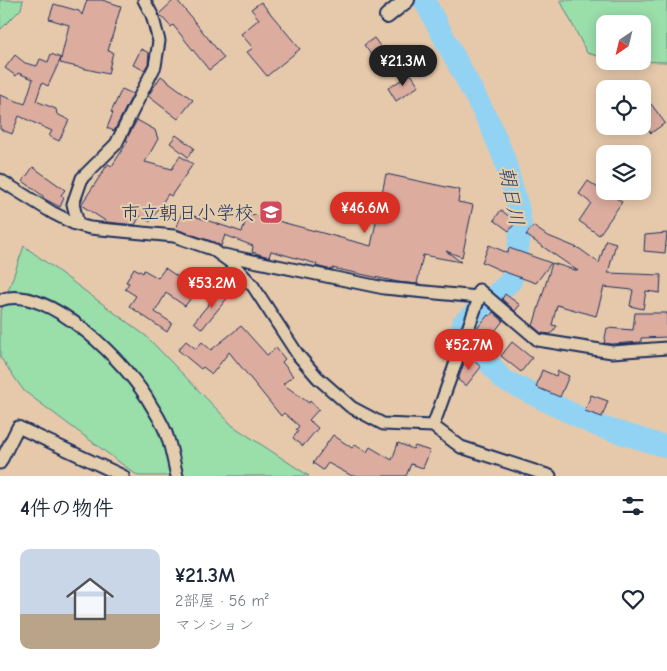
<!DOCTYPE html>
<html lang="ja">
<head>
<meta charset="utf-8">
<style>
	body { margin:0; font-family:"Comic Neue","Klee One",sans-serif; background:#f6f6f7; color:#1f2937; height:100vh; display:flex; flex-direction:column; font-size:19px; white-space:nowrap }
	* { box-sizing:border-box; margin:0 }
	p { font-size:16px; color:#747a83 }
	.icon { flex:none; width:28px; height:28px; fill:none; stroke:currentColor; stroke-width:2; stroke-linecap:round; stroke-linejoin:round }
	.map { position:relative; height:476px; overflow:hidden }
	.sheet { display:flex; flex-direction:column; background:#fff; flex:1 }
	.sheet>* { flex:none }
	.needle { width:32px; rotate:215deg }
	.tools { position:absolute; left:596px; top:15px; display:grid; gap:10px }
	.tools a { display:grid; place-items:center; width:55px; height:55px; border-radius:10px; background:#fff; box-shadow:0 2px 12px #0003; font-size:25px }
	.price { position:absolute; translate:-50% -42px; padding:0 11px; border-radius:18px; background:#d93025; color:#fff; font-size:16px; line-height:32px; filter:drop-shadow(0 1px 2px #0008) }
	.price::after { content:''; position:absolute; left:50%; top:30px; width:15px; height:11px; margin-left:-8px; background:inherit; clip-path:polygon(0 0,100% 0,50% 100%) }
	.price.on { background:#222; color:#fff }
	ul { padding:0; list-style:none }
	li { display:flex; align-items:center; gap:15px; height:125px; padding:0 20px }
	li span { display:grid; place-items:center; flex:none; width:140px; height:100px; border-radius:10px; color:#555 }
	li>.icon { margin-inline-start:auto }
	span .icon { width:60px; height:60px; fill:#fffc; stroke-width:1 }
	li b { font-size:21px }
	h2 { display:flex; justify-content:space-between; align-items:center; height:60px; padding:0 20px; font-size:21px }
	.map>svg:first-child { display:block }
	.green { fill:#9adeaa; stroke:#5a8684 }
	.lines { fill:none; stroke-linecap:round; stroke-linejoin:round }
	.river { stroke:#92d3f4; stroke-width:22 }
	.building { fill:#dcac9f; stroke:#1b2f5e }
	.minor-casing { stroke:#1b2f5e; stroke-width:15 }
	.tertiary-casing { stroke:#1b2f5e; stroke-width:18 }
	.minor { stroke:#e3cdac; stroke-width:11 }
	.tertiary { stroke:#e3cdac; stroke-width:14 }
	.labels { text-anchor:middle; stroke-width:4.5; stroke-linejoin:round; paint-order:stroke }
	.poi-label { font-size:19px; fill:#1b2f5e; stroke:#e3cdac; text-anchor:end }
	.water-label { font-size:20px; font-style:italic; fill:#273f6d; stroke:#e3cdac }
</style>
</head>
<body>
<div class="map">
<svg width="667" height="476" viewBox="0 0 667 476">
	<rect width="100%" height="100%" fill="#e6c9ab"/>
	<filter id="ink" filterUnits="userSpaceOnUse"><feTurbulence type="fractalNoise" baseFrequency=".02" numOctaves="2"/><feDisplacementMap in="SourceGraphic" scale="10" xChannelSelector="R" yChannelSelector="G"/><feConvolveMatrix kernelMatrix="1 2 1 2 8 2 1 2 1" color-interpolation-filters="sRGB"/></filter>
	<g filter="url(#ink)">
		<!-- green -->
		<path class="green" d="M0,0h23l-2,9 -21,21z
			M560,0h107v62l-48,-1h23v-37h-37v34l-18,-5z
			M24,246l122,90 87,90 76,50h-171l-114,-85 -24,-34v-43z"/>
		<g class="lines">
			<!-- river -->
			<path class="river" d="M424,0l66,124 14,34 14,49 3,20 -5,36 -5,18 -48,42 23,36 16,20 93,46 72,22"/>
		</g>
		<!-- building -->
		<path class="building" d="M87,0h15l19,6 -13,45 5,1 -5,22 -48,-11 9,-38 -20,-6 5,-15 25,7 3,4z
			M174,0h3l47,58 -15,12 -36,-45 -2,2 -12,-13z
			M261,2l39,47 -33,27 -20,-24 6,-4 -12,-14 18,-15 -8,-10z
			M374,38l12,16 -10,7 -12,-16z
			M141,49l8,4 -1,11 -4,6 -11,-5z
			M51,54l10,4 -13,28 -6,-3 -6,18 20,8 1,5 12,6 -10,21 -10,-5 3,-5 -33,-15 -7,18 -12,-5v-34l25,9 8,-25 -15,-6 -2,3 -11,-8 10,-13 10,8 12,3 3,-7 8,3z
			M411,74l8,12 -23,15 -8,-13z
			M161,76l32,24 -15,19 -30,-23z
			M122,89l11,5 -19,37 -7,-3 6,-15 -2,-1z
			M651,104l14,19 -14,10 -9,-11v-11z
			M137,120l18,10 3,9 -13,23 27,7 8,-13 13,8 -22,32 -3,-2 -18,28 -10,-6 -5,9 -28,-3 -26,-17 27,-41 4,2 16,-25 -2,-1z
			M176,135l18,13 -6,9 -18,-14z
			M33,167l32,23 -4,5 3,3 -4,9 -17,-9v-2l-20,-15z
			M386,174l74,16 -2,12 15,3 -11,52 -16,-6 15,11 -38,-7 -6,29 -19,-2 -66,-14v2l-16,-4 1,-2 -46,-13 -2,6 -17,-5 1,-6 -28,-11 -4,11 -7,-4 -38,-13 6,-17 60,20 6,-19 123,33z
			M588,181l20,14 1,-2 13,9 -23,33 -20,-14 12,-18 -12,-9z
			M501,210l15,12 -7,9 -15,-11z
			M533,226l13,9 34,14 19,14 7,-23 10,3 -8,30 53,2 -1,18 -14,-2 -3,18 -13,-3 3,-16 -29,-3 -8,29 -39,-11 -5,20 5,1 -6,8 -10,-1 -8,-7 19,-63 26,8 -52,-36z
			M667,233l-2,20 -21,-2 1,-16z
			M489,245l19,8 1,-5 42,15 -15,20 -34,-12 -20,-9z
			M134,268l9,5 1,-3 14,8 7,-10 32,22 -12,16 -19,-13 -11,19 17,11 -5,9 -38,-26 7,-10 -11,-7 4,-6 -3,-1z
			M221,289l8,7 -27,33 -8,-7z
			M505,294l15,11 -5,6 -13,-12z
			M493,312l10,9 -16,20 -12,-10 13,-16 2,1z
			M635,313h32v24l-26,1v4l-29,2 -8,-1 3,-15 26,2z
			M241,326l26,29 9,-7 9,11 -3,3 11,14 -10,8 26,19 1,-2 9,8 -10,11 9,8 -15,18 -10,-8 5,-7 -2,-1 3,-4 -15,-13 -3,3 -52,-64 -17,22 -9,-7 -2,2 -23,-19 8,-9 10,8 6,-7 9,8z
			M512,342l20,16 -11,14 -20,-16z
			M467,355l14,12 -15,19 -8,-6z
			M542,370l14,6 2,-5 11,5 -9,21 -24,-10z
			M591,395l17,6 -6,16 -17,-6z
			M333,435l19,13 3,-3 12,7 3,-5 22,13 6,-17 15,6 2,-3 15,5 -7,17 -12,-4 -5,12h-54l-24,-13 -5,7 -10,-7z"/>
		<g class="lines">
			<!-- minor casing -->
			<g class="minor-casing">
				<path id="minor" d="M0,180l53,33 22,11 15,4 84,8 38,13 21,15 20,22 45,69 20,23 33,29 32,17 50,2 28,21 89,29
					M78,224l-5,-20 9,-26 34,-34 39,-78 4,-25 -7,-26 -8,-15
					M224,255l160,33 94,9
					M479,290l59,50 74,12 55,-4
					M0,300c48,-18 130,66 151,105 6,10 14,22 17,34 4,12 6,25 9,37
					M433,426l45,-125 1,-10
					M0,463l18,-36 105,49"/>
			</g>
			<!-- tertiary casing -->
			<g class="tertiary-casing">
				<path id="tertiary" d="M387,16l20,-16"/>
			</g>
			<!-- minor -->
			<use href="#minor" class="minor"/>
			<!-- tertiary -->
			<use href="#tertiary" class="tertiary"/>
		</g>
	</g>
	<!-- icons -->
	<defs>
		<g id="school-square" transform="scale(1.25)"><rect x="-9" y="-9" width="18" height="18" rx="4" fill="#d1495b" stroke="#e3cdac"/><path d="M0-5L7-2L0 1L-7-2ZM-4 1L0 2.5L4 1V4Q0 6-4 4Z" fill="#fff"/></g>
	</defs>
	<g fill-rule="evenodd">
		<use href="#school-square" x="271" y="212"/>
	</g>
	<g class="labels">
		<!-- poi labels -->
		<g class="poi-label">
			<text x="254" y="219">市立朝日小学校</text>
		</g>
		<!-- water labels -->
		<g class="water-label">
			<text transform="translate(512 196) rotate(79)" y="7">朝日川</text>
		</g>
	</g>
</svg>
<div class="tools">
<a><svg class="needle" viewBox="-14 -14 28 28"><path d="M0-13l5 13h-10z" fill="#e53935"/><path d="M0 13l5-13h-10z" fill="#747a83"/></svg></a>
<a><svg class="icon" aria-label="locate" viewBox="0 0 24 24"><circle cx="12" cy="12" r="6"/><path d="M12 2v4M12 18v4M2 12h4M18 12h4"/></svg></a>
<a><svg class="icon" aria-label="layers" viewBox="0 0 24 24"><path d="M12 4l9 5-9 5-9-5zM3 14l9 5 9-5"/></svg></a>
</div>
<b class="price on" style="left:403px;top:87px">¥21.3M</b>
<b class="price" style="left:365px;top:234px">¥46.6M</b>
<b class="price" style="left:212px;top:309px">¥53.2M</b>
<b class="price" style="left:469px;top:371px">¥52.7M</b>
</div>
<section class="sheet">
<h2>4件の物件<svg class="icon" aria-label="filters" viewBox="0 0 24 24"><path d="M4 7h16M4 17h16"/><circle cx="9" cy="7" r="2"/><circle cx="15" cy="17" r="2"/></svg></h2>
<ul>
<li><span style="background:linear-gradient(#c9d6e8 65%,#b9a48a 0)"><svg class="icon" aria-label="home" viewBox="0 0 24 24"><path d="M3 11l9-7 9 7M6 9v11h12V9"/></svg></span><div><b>¥21.3M</b><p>2部屋 · 56 m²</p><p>マンション</p></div><svg class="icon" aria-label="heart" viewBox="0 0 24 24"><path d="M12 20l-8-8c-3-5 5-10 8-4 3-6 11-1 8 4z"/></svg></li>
</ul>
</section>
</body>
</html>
